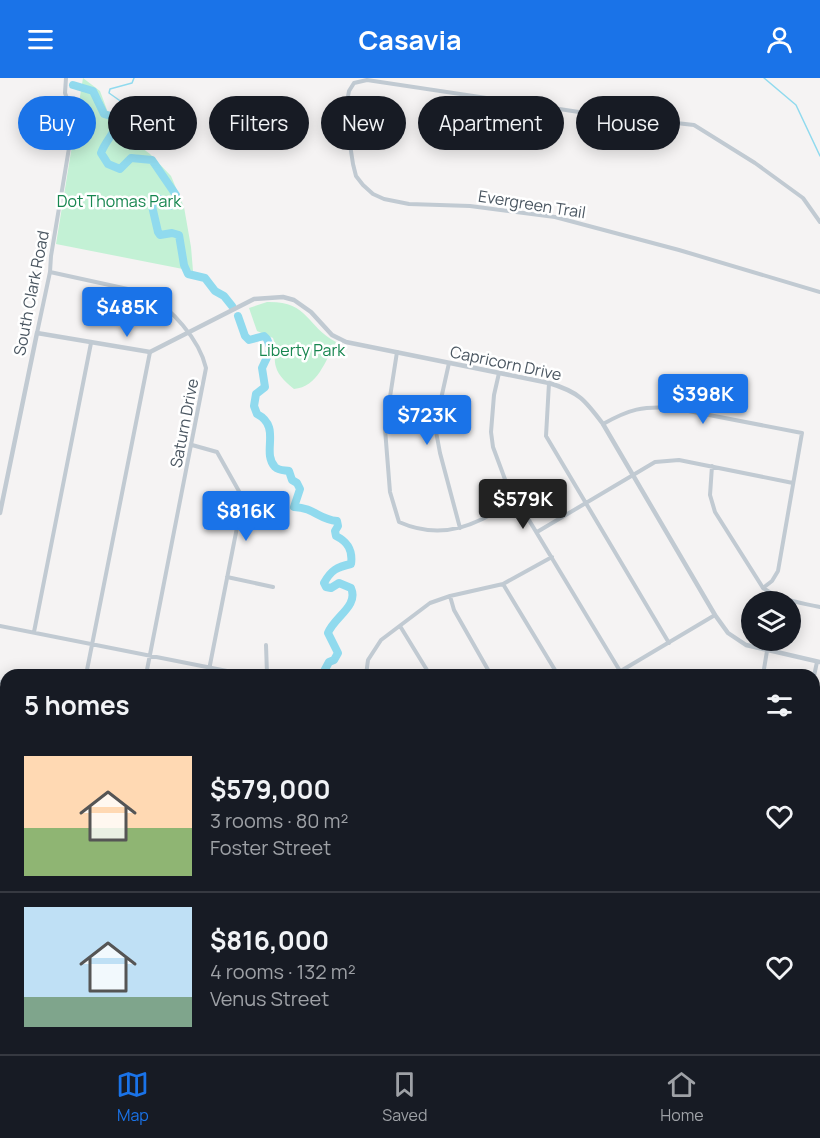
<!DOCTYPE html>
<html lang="en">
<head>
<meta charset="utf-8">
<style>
	body { margin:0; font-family:Manrope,sans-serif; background:#20242c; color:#f1f3f6; height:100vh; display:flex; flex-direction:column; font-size:22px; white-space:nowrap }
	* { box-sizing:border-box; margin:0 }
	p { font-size:20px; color:#9ea1a6 }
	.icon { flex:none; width:33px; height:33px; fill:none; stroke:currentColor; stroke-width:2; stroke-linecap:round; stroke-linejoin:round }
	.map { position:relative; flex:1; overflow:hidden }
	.side { position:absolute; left:0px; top:591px; width:820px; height:386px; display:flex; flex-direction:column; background:#171b24; border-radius:18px 18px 0 0; box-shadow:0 3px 15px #0003 }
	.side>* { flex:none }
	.top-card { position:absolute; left:18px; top:18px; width:784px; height:54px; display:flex; gap:12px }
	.tools { position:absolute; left:741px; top:513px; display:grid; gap:12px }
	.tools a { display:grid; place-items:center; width:60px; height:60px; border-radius:50%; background:#171b24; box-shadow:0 3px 15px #0003; font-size:30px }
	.price { position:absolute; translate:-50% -51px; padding:0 14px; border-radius:6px; background:#1a73e8; color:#fff; font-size:20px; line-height:39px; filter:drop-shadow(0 2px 3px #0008) }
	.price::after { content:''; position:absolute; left:50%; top:36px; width:18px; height:14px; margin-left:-9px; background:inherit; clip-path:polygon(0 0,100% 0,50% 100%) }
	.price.selected { background:#222; color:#fff }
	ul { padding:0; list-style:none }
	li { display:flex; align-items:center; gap:18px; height:150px; padding:0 24px }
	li+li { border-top:2px solid #363941 }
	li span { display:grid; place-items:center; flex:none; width:168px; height:120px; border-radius:0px; color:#555 }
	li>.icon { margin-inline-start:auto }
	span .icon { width:72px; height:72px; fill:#fffc; stroke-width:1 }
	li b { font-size:26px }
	h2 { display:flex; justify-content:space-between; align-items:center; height:72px; padding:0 24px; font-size:26px }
	.tag { padding:0 21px; border-radius:27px; background:#171b24; box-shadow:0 3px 15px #0003; font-size:21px; line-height:54px }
	.tag.selected { background:#1a73e8; color:#fff }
	header { display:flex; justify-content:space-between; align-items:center; height:78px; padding:0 24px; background:#1a73e8; color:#fff; font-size:27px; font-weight:700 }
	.tabs { display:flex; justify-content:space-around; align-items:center; height:84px; border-top:2px solid #363941; background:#171b24; font-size:16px; color:#9ea1a6 }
	.tabs a { display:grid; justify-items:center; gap:3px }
	.tabs .selected { color:#1a73e8 }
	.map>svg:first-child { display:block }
	.green { fill:#c3f1d5 }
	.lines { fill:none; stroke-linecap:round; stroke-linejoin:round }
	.stream { stroke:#90daee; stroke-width:1.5 }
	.river { stroke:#90daee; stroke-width:8 }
	.minor { stroke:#c1cad2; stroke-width:4 }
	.tertiary { stroke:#c1cad2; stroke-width:4.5 }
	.labels { text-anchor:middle; stroke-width:5; stroke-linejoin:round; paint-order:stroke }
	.park-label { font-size:16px; fill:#17864f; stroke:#fff }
	.street-label { font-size:16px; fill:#4a5661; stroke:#fff }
</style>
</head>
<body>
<header><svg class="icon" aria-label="menu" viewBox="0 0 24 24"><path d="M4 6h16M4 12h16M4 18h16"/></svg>Casavia<svg class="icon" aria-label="person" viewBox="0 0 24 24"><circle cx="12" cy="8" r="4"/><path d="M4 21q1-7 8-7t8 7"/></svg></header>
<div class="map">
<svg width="820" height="976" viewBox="0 0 820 976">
	<rect width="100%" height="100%" fill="#f5f3f3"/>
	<!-- green -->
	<path class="green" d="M83,0l17,13 13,35 37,28 21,22 13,31 7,40 2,24 -137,-27z
		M267,224c42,-1 39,24 69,40 -11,19 -18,45 -42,47 -6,-5 -16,-13 -18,-22 -3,-9 1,-19 -3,-29l-16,-7 -8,-23z"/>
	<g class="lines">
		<!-- stream -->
		<path class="stream" d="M764,0l32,27 24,51
			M118,40l7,-5 1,-8 -17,-12 1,-4 22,-6 2,-5
			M814,933l6,-5
			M495,970l3,6
			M732,976c13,-6 26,-1 39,-6"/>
		<!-- river -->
		<path class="river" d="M73,7l20,6 11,23 14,4c-1,14 -12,21 -17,35l7,11 12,5 11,-11 21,2 24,35v8l-6,3 -10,-7 -6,3 -2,4 6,26 2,3 12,-2 7,2 5,30 4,9 17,4 10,13 9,5 8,10
			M238,238l7,20 4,4 15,-4 3,3 4,10 -9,19 3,19 -9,7 -2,12 3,8c25,13 4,38 18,53 4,4 10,3 14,4l3,9 5,3 3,6 -6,18c21,1 24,12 43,14l1,5 -3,5 1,5c12,6 17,14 15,28 -14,3 -20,6 -27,19l2,4 5,1 8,-5 12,5c8,18 -17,29 -23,45l10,20 -4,7 -5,2 -7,13
			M475,976l2,-6"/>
		<!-- minor -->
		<path class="minor" d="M820,144l-17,-24 -48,-35 -61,-38 -115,-13 -212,-32 -13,3 -5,8 -4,21 8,52 3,12 7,9 10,9 11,5 25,5 61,2 85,11 124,33 141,42
			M50,194l96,21c25,16 53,45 60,75l-60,307
			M37,255l13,-61 1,-16 23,-138 -9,-25 1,-15
			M397,274l-12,77 5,63 9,30c45,20 80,2 118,-23
			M449,285l-14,63 5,27 20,75
			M499,295l-5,22 -3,37 2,15 13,35 114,189
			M549,305l-3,53 123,207
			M603,346c27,-15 39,-18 70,-16l129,25 -24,138 -6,10 -9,7
			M192,367l25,7 23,41 2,9 -34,173
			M712,388l-2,29 5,17 48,76c17,12 37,15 57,19
			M240,441l20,4
			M537,454l118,-70 24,-2 114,23
			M227,499l46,10
			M503,506l55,91
			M450,518l4,14 37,65
			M0,548l227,45 39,3
			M400,548l30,49
			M34,554l57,-289
			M266,567l1,29
			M86,597l64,-323
			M366,597l2,-15 13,-20 49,-37 20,-7 53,-12 49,-27
			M614,597l101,-60
			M763,597l4,-24
			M814,598l3,-14
			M0,604l6,1
			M814,728l6,1
			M0,735l6,-32
			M0,741l6,1
			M0,843l6,7
			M6,904v12
			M15,970l4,6
			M228,970l29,6
			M0,974l6,-4
			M121,976l10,-6
			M338,976l3,-6"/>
		<!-- tertiary -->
		<path class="tertiary" d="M0,435l37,-180 113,19 104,-53 29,-2 11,3 17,12 21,23 14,7 203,41c30,9 36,17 54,41l112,191 13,18 18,12 74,17"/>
	</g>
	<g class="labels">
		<!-- park labels -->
		<g class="park-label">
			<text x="119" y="129">Dot Thomas Park</text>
			<text x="302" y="278">Liberty Park</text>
		</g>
		<!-- street labels -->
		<g class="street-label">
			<text transform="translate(532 126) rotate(9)" y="6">Evergreen Trail</text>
			<text transform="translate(31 215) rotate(-79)" y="6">South Clark Road</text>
			<text transform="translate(506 285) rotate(12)" y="6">Capricorn Drive</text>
			<text transform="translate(184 345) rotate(-79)" y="6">Saturn Drive</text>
		</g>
	</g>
</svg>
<div class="tools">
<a><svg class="icon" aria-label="layers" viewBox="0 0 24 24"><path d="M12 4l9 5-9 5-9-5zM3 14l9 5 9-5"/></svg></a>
</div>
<b class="price" style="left:127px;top:260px">$485K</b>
<b class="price" style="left:703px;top:347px">$398K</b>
<b class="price" style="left:427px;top:368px">$723K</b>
<b class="price selected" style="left:523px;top:452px">$579K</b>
<b class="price" style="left:246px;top:464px">$816K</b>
<div class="top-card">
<a class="tag selected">Buy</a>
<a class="tag">Rent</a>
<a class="tag">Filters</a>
<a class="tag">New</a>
<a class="tag">Apartment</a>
<a class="tag">House</a>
</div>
<section class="side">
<h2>5 homes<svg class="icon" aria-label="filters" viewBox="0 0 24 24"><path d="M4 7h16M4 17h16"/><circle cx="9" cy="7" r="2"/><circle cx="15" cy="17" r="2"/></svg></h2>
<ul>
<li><span style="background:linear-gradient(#ffd9b3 60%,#8fb573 0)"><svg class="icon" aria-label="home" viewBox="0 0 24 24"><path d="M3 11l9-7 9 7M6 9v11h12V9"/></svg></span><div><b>$579,000</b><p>3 rooms · 80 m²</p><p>Foster Street</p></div><svg class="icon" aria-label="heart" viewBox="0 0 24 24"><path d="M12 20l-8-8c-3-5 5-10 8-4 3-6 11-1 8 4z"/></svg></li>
<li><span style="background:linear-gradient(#bfe0f5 75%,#7fa58c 0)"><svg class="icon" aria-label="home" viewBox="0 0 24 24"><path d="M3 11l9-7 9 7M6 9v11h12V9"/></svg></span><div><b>$816,000</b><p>4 rooms · 132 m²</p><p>Venus Street</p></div><svg class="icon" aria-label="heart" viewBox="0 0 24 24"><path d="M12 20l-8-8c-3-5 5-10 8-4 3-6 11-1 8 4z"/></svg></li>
</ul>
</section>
</div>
<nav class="tabs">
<a class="selected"><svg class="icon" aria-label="map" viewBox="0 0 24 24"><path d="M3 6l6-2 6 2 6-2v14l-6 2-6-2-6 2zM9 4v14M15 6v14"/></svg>Map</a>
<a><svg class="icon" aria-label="saved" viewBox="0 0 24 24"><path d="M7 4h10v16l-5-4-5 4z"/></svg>Saved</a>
<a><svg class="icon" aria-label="home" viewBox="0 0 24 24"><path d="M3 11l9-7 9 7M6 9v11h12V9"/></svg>Home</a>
</nav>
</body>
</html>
